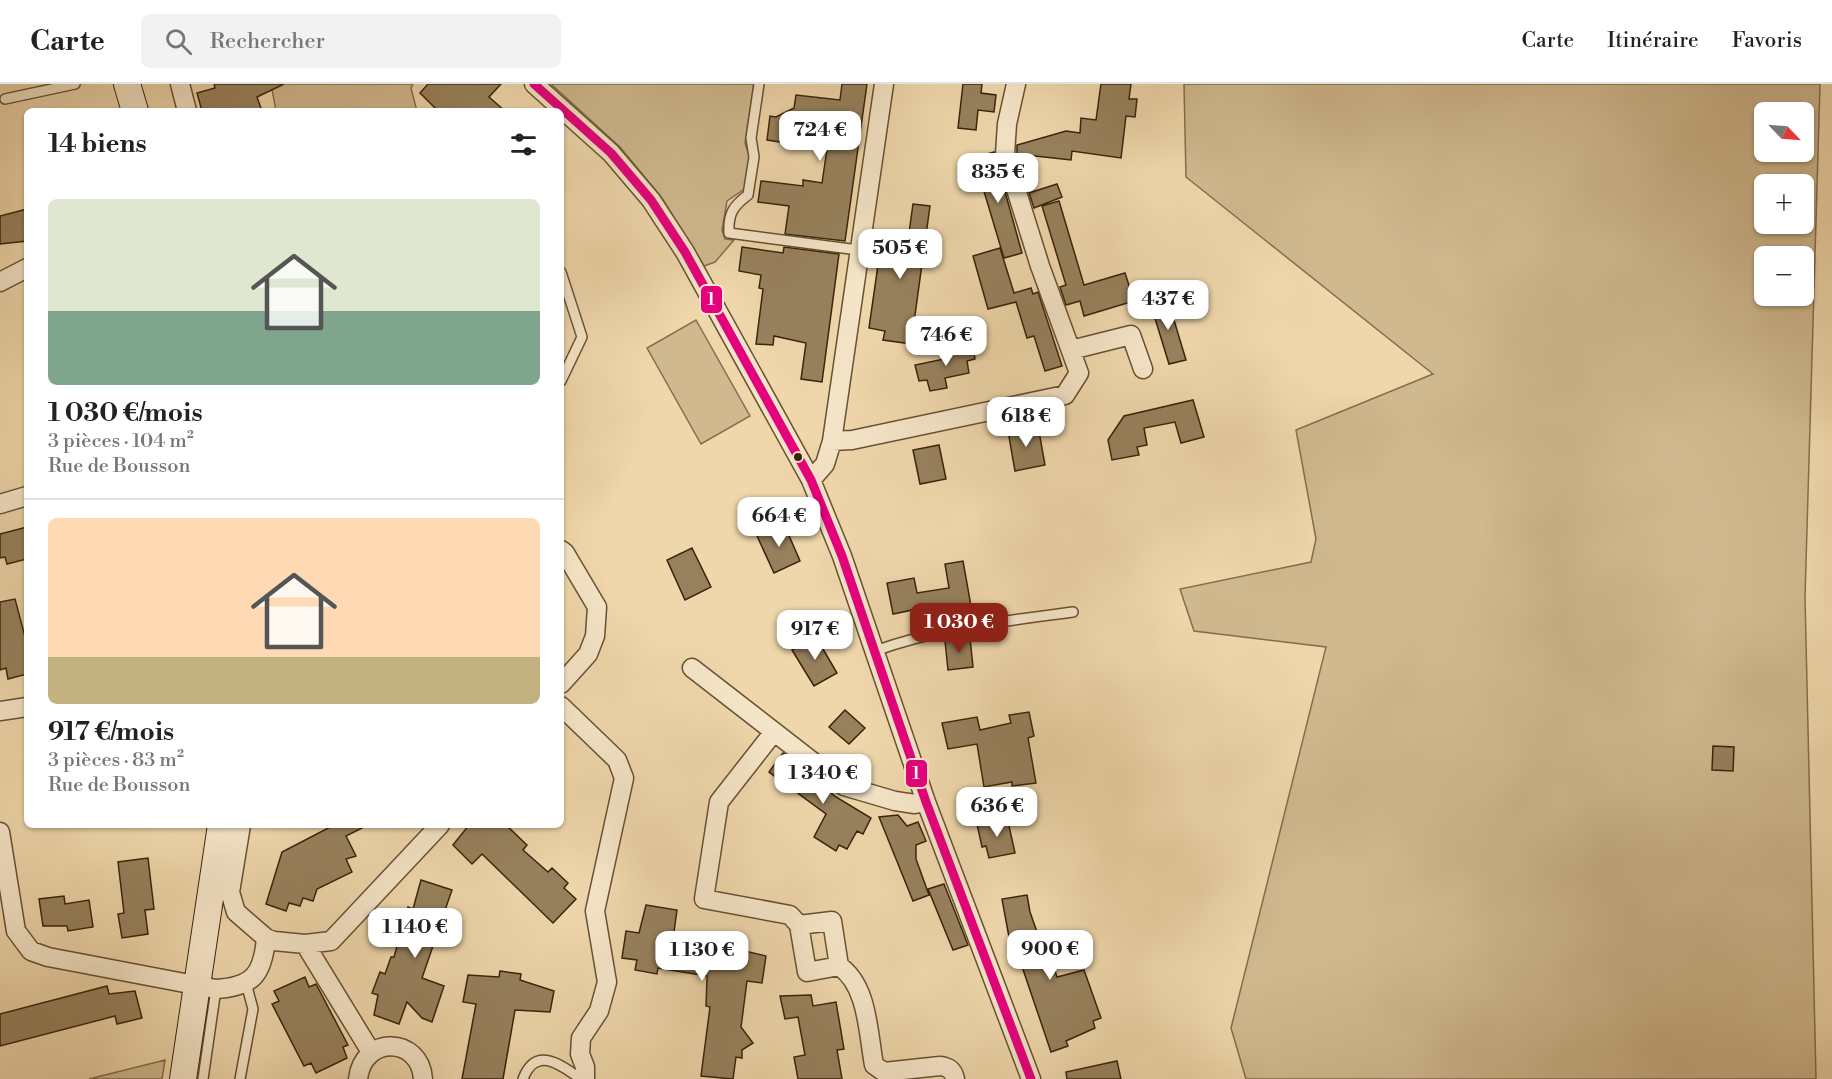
<!DOCTYPE html>
<html lang="fr">
<head>
<meta charset="utf-8">
<style>
	body { margin:0; font-family:"Libre Bodoni",serif; background:#f2f2f2; color:#222; height:100vh; display:flex; flex-direction:column; font-size:22px; white-space:nowrap }
	* { box-sizing:border-box; margin:0 }
	p { font-size:20px; color:#767676 }
	.icon { flex:none; width:33px; height:33px; fill:none; stroke:currentColor; stroke-width:2; stroke-linecap:round; stroke-linejoin:round }
	.map { position:relative; flex:1; overflow:hidden }
	.drawer { position:absolute; left:24px; top:24px; width:540px; height:720px; display:flex; flex-direction:column; background:#fff; border-radius:9px; box-shadow:0 2px 4px #0004 }
	.drawer>* { flex:none }
	.needle { width:39px; rotate:115deg }
	.tools { position:absolute; left:1754px; top:18px; display:grid; gap:12px }
	.tools a { display:grid; place-items:center; width:60px; height:60px; border-radius:9px; background:#fff; box-shadow:0 2px 4px #0004; font-size:30px }
	.price { position:absolute; translate:-50% -51px; padding:0 14px; border-radius:12px; background:#fff; color:#222; font-size:20px; line-height:39px; filter:drop-shadow(0 2px 3px #0008) }
	.price::after { content:''; position:absolute; left:50%; top:36px; width:18px; height:14px; margin-left:-9px; background:inherit; clip-path:polygon(0 0,100% 0,50% 100%) }
	.price.active { background:#8f2418; color:#fff }
	ul { padding:0; list-style:none }
	li { display:grid; align-content:center; gap:12px; height:318px; padding:0 24px }
	li+li { border-top:2px solid #e0e0e0 }
	li span { display:grid; place-items:center; height:186px; border-radius:9px; color:#555 }
	li>.icon { margin-inline-start:auto }
	span .icon { width:108px; height:108px; fill:#fffc; stroke-width:1 }
	li b { font-size:26px }
	h2 { display:flex; justify-content:space-between; align-items:center; height:72px; padding:0 24px; font-size:26px }
	header { display:flex; align-items:center; gap:36px; box-sizing:border-box; height:84px; padding:0 30px; background:#fff; border-bottom:2px solid #e0e0e0 }
	header strong { font-size:28px }
	nav { display:flex; gap:33px; margin-inline-start:auto; font-size:21px }
	.search { width:420px; height:54px; background:#f2f2f2; display:flex; align-items:center; gap:15px; box-sizing:border-box; padding:0 21px; border-radius:9px; color:#767676; font-size:22px }
	.map>svg:first-child { display:block }
	.green { fill:#d0b98f; stroke:#846e4c; stroke-width:1.5; fill-rule:evenodd }
	.building { fill:#97815d; stroke:#382409; stroke-width:1.5 }
	.lines { fill:none; stroke-linecap:round; stroke-linejoin:round }
	.lane-casing { stroke:#665132; stroke-width:12 }
	.street-casing { stroke:#665132; stroke-width:21 }
	.secondary-casing { stroke:#382409; stroke-width:28 }
	.lane { stroke:#f5e5c8; stroke-width:9 }
	.street { stroke:#f5e5c8; stroke-width:18 }
	.secondary { stroke:#f5e5c8; stroke-width:26 }
	.bus-1-casing { stroke:#f5e5c8; stroke-width:14 }
	.bus-1 { stroke:#e5007d; stroke-width:9 }
	.bus-dot { fill:#382409; stroke:#f5e5c8; stroke-width:2 }
	.line-badge { stroke:#f5e5c8; stroke-width:2 }
	.badge-label { font-size:16px; text-anchor:middle; font-weight:bold; fill:#fff }
</style>
</head>
<body>
<header>
<strong>Carte</strong>
<div class="search"><svg class="icon" aria-label="search" viewBox="0 0 24 24"><circle cx="10" cy="10" r="6"/><path d="M15 15l6 6"/></svg>Rechercher</div>
<nav><a>Carte</a><a>Itinéraire</a><a>Favoris</a></nav>
</header>
<div class="map">
<svg width="1832" height="995" viewBox="0 0 1832 995">
	<rect width="100%" height="100%" fill="#efd7ab"/>
	<filter id="stains"><feTurbulence type="fractalNoise" baseFrequency=".00333" numOctaves="4"/><feColorMatrix values="0 0 0 0 .2 0 0 0 0 .09 0 0 0 0 .02 0 0 0 .5 -.17"/></filter>
	<radialGradient id="worn" r=".72"><stop offset=".6" stop-color="#630" stop-opacity="0"/><stop offset="1" stop-color="#630" stop-opacity=".3"/></radialGradient>
	<!-- green -->
	<path class="green" d="M271,0h142l-2,4 6,23h-141z
		M551,0h203l-9,59 6,18 -5,27 -19,13 -5,29 3,9 9,1 -19,22 -11,4 -42,-68 -42,-51z
		M1184,0h636l-15,513 11,482h-570l-15,-51 95,-381 -132,-16 -14,-42 131,-27 5,-23 -20,-109 137,-56 -247,-197zM1764,28h39v40h-39zM1764,100h39v40h-39zM1764,172h39v40h-39z
		M696,236l54,96 -49,28 -54,-96z
		M165,976l-3,19h-73z"/>
	<!-- building -->
	<path class="building" d="M214,0h70l-27,13 5,14h-60l-5,-18 18,-5z
		M428,0h73l-12,13 16,14h-67l-18,-18z
		M842,0h25l-22,157 -60,-7 4,-28 -31,-4 3,-21 42,5v-6l19,3 5,-34 -60,-9 3,-24 6,1 18,-9 2,-13 44,5z
		M963,0h19l-1,9 15,2 -2,17 -16,-2 -2,20 -18,-2z
		M1101,0h30l-2,15h8l-2,18 -9,-1 -5,42 -49,-7 -1,9 -54,-6v-9l49,-14 14,2 1,-15 15,2z
		M994,68l28,101 -18,5 -30,-100z
		M1057,100l5,13 -28,11 -5,-15z
		M1059,117l25,84 41,-12 9,28 -50,15 -4,-15 -14,4 -6,-18 6,-2 -24,-79z
		M913,120l17,2 -19,138 -28,-4 2,-9 -16,-3 13,-91 26,3z
		M27,125v32l-27,3v-28z
		M742,163l41,6 1,-6 55,7 -17,128 -21,-3 5,-36 -32,-7 -1,9 -17,-1 7,-55 -4,-1 2,-13 -22,-4z
		M1000,164l14,45 17,-5 2,6 5,-2 24,74 -17,5 -11,-35 -7,2 -11,-36 -28,7 -15,-53z
		M1167,213l19,63 -17,4 -19,-62z
		M972,258l3,17 -8,2 2,12 -24,5 2,10 -17,3 -3,-11 -8,1 -4,-16 34,-7 -3,-10z
		M1193,316l11,37 -23,6 -6,-21 -31,6 3,17 -10,2 2,8 -27,5 -4,-20 16,-24z
		M1038,342l7,39 -30,6 -7,-40z
		M939,361l7,34 -26,5 -7,-34z
		M784,440l16,37 -26,12 -17,-37z
		M27,443v32l-20,5 -2,-7 -5,1v-24z
		M692,464l19,39 -26,13 -18,-40z
		M963,477l8,45 -38,5 -1,-5 -39,8 -6,-31 27,-5 3,15 32,-5 -4,-24z
		M15,515l12,45v30l-19,5 -2,-11 -6,2v-68z
		M816,553l21,36 -23,13 -22,-36z
		M970,554l3,29 -25,3 -3,-29z
		M845,626l20,18 -16,16 -20,-17z
		M1029,628l5,24 -6,2 8,45 -24,3v-4l-28,5 -7,-43 -29,5 -6,-26 35,-6 3,13 31,-7 -2,-8z
		M1713,662l21,1 -1,24 -21,-1z
		M783,669l53,44 35,21 -8,16 -6,-3 -10,18 -8,-4 -3,6 -22,-14 12,-23 -57,-42z
		M898,731l9,11 11,-4 8,19 -10,4v14l13,36 -16,6 -34,-84z
		M1007,733l8,36 -26,5 -3,-12 -4,1 -5,-23z
		M334,741h34l-22,11 10,20 -10,3 6,13 -35,17 -4,12 -10,-3 -3,8 -11,-3 -3,8 -20,-7 16,-52z
		M469,741h37l21,20 -4,5 25,22 4,-4 16,15 -4,5 12,11 -23,24 -71,-69 -10,10 -19,-19z
		M148,774l6,51 -9,1 3,24 -26,4 -4,-24 6,-1 -6,-51z
		M421,796l31,10 -8,23 6,3 -9,26 -6,-2 -13,38 22,8 -12,36 -10,-4 -15,-16 -8,22 -25,-9 4,-20 -6,-2 8,-21 5,2 6,-17h3l14,-50 5,2z
		M944,800l24,61 -15,5 -25,-61z
		M1027,811l3,17 20,57 4,-1 3,9 27,-7 17,48 -8,3 2,7 -29,13 2,5 -17,6 -36,-106 -4,2 -9,-49z
		M64,812l1,8 24,-4 4,27 -25,4 -1,-5h-24l-4,-27z
		M646,821l31,5 -4,29 41,6v-4l22,3v5l30,7 -4,27 -15,-2 -6,46 12,16 -11,7v8l-6,-1 -3,22 -32,-3 9,-69 -4,-1 1,-30 -49,-8 -1,6 -22,-4 2,-10 -15,-2 4,-27 13,2z
		M500,887l21,3 -1,6 34,11 -4,21 -35,-2 -12,69h-41l14,-75 -13,-2 5,-27 31,2z
		M305,893l4,10 7,-3 32,61 -5,2 4,11 -31,15 -5,-10 -7,3 -32,-62 7,-3 -5,-10z
		M107,902l2,8 26,-3 7,27 -25,6 -2,-8 -115,30v-32z
		M811,911l2,11 23,-4 8,47 -7,1 5,29h-44l-4,-22 11,-2 -7,-38 -13,2 -5,-23z
		M1117,977l4,18h-54l-1,-7z"/>
	<g class="lines">
		<!-- lane casing -->
		<g class="lane-casing">
			<path id="lane" d="M759,0l-8,54 3,19 -6,38c-15,11 -20,19 -19,38l129,17
				M5,15l70,-15
				M561,188l21,65 -21,44
				M875,567c64,-23 131,-30 198,-39
				M203,995l13,-90
				M240,995l13,-70 -7,-26
				M523,995c13,-34 38,-14 58,0"/>
		</g>
		<!-- street casing -->
		<g class="street-casing">
			<path id="street" d="M180,0l7,27
				M534,0l77,69 40,47 34,52 126,228 31,76 84,246 105,277
				M0,198l27,-14
				M1071,266l60,-15 12,34
				M832,357l20,-1 213,-45 14,-22 -39,-107 -35,-112 2,-30 9,-40
				M811,396l14,-16 7,-23 52,-357
				M0,420l27,-8
				M561,466l4,3 32,54 -2,29 -7,18 -27,30
				M692,584l152,118 51,15 20,3 11,-2
				M561,622l56,54 7,18 -29,133 12,71 -8,29 -18,27 -1,16 5,13v12
				M0,627l27,-4
				M773,649l-54,69 -15,97 86,16 9,10 33,-4 7,45c29,19 29,67 35,99l10,7 56,-6c9,1 13,4 15,13
				M241,741l-11,67 6,20 30,26 8,3 31,3 26,-3 109,-116
				M0,748l16,99 15,20 17,6 168,32c37,-2 47,-15 50,-51
				M799,841l8,47 32,-6
				M305,860l66,108
				M358,995c5,-44 62,-43 65,0"/>
		</g>
		<!-- secondary casing -->
		<g class="secondary-casing">
			<path id="secondary" d="M127,0l8,27
				M183,995l38,-254"/>
		</g>
		<!-- lane -->
		<use href="#lane" class="lane"/>
		<!-- street -->
		<use href="#street" class="street"/>
		<!-- secondary -->
		<use href="#secondary" class="secondary"/>
		<!-- bus-1 casing -->
		<g class="bus-1-casing">
			<path id="bus-1" d="M534,0l77,69 40,47 34,52 126,228 31,76 84,246 105,277"/>
		</g>
		<!-- bus-1 -->
		<use href="#bus-1" class="bus-1"/>
	</g>
	<!-- markers -->
	<circle class="bus-dot" cx="798" cy="373" r="5"/>
	<g class="line-badge">
		<rect x="700" y="201" width="23" height="29" rx="6" fill="#e5007d"/>
		<rect x="905" y="675" width="23" height="29" rx="6" fill="#e5007d"/>
	</g>
	<g class="badge-label">
		<text x="711" y="221">1</text>
		<text x="916" y="695">1</text>
	</g>
	<rect width="100%" height="100%" filter="url(#stains)"/>
	<rect width="100%" height="100%" fill="url(#worn)"/>
</svg>
<div class="tools">
<a><svg class="needle" viewBox="-14 -14 28 28"><path d="M0-13l5 13h-10z" fill="#e53935"/><path d="M0 13l5-13h-10z" fill="#767676"/></svg></a>
<a>+</a>
<a>−</a>
</div>
<b class="price" style="left:820px;top:78px">724 €</b>
<b class="price" style="left:998px;top:120px">835 €</b>
<b class="price" style="left:900px;top:196px">505 €</b>
<b class="price" style="left:1168px;top:247px">437 €</b>
<b class="price" style="left:946px;top:283px">746 €</b>
<b class="price" style="left:1026px;top:364px">618 €</b>
<b class="price" style="left:779px;top:464px">664 €</b>
<b class="price active" style="left:959px;top:570px">1 030 €</b>
<b class="price" style="left:815px;top:577px">917 €</b>
<b class="price" style="left:823px;top:721px">1 340 €</b>
<b class="price" style="left:997px;top:754px">636 €</b>
<b class="price" style="left:415px;top:875px">1 140 €</b>
<b class="price" style="left:1050px;top:897px">900 €</b>
<b class="price" style="left:702px;top:898px">1 130 €</b>
<section class="drawer">
<h2>14 biens<svg class="icon" aria-label="filters" viewBox="0 0 24 24"><path d="M4 7h16M4 17h16"/><circle cx="9" cy="7" r="2"/><circle cx="15" cy="17" r="2"/></svg></h2>
<ul>
<li><span style="background:linear-gradient(#dfe7d0 60%,#7fa58c 0)"><svg class="icon" aria-label="home" viewBox="0 0 24 24"><path d="M3 11l9-7 9 7M6 9v11h12V9"/></svg></span><div><b>1 030 €/mois</b><p>3 pièces · 104 m²</p><p>Rue de Bousson</p></div></li>
<li><span style="background:linear-gradient(#ffd9b3 75%,#c2b280 0)"><svg class="icon" aria-label="home" viewBox="0 0 24 24"><path d="M3 11l9-7 9 7M6 9v11h12V9"/></svg></span><div><b>917 €/mois</b><p>3 pièces · 83 m²</p><p>Rue de Bousson</p></div></li>
</ul>
</section>
</div>
</body>
</html>
